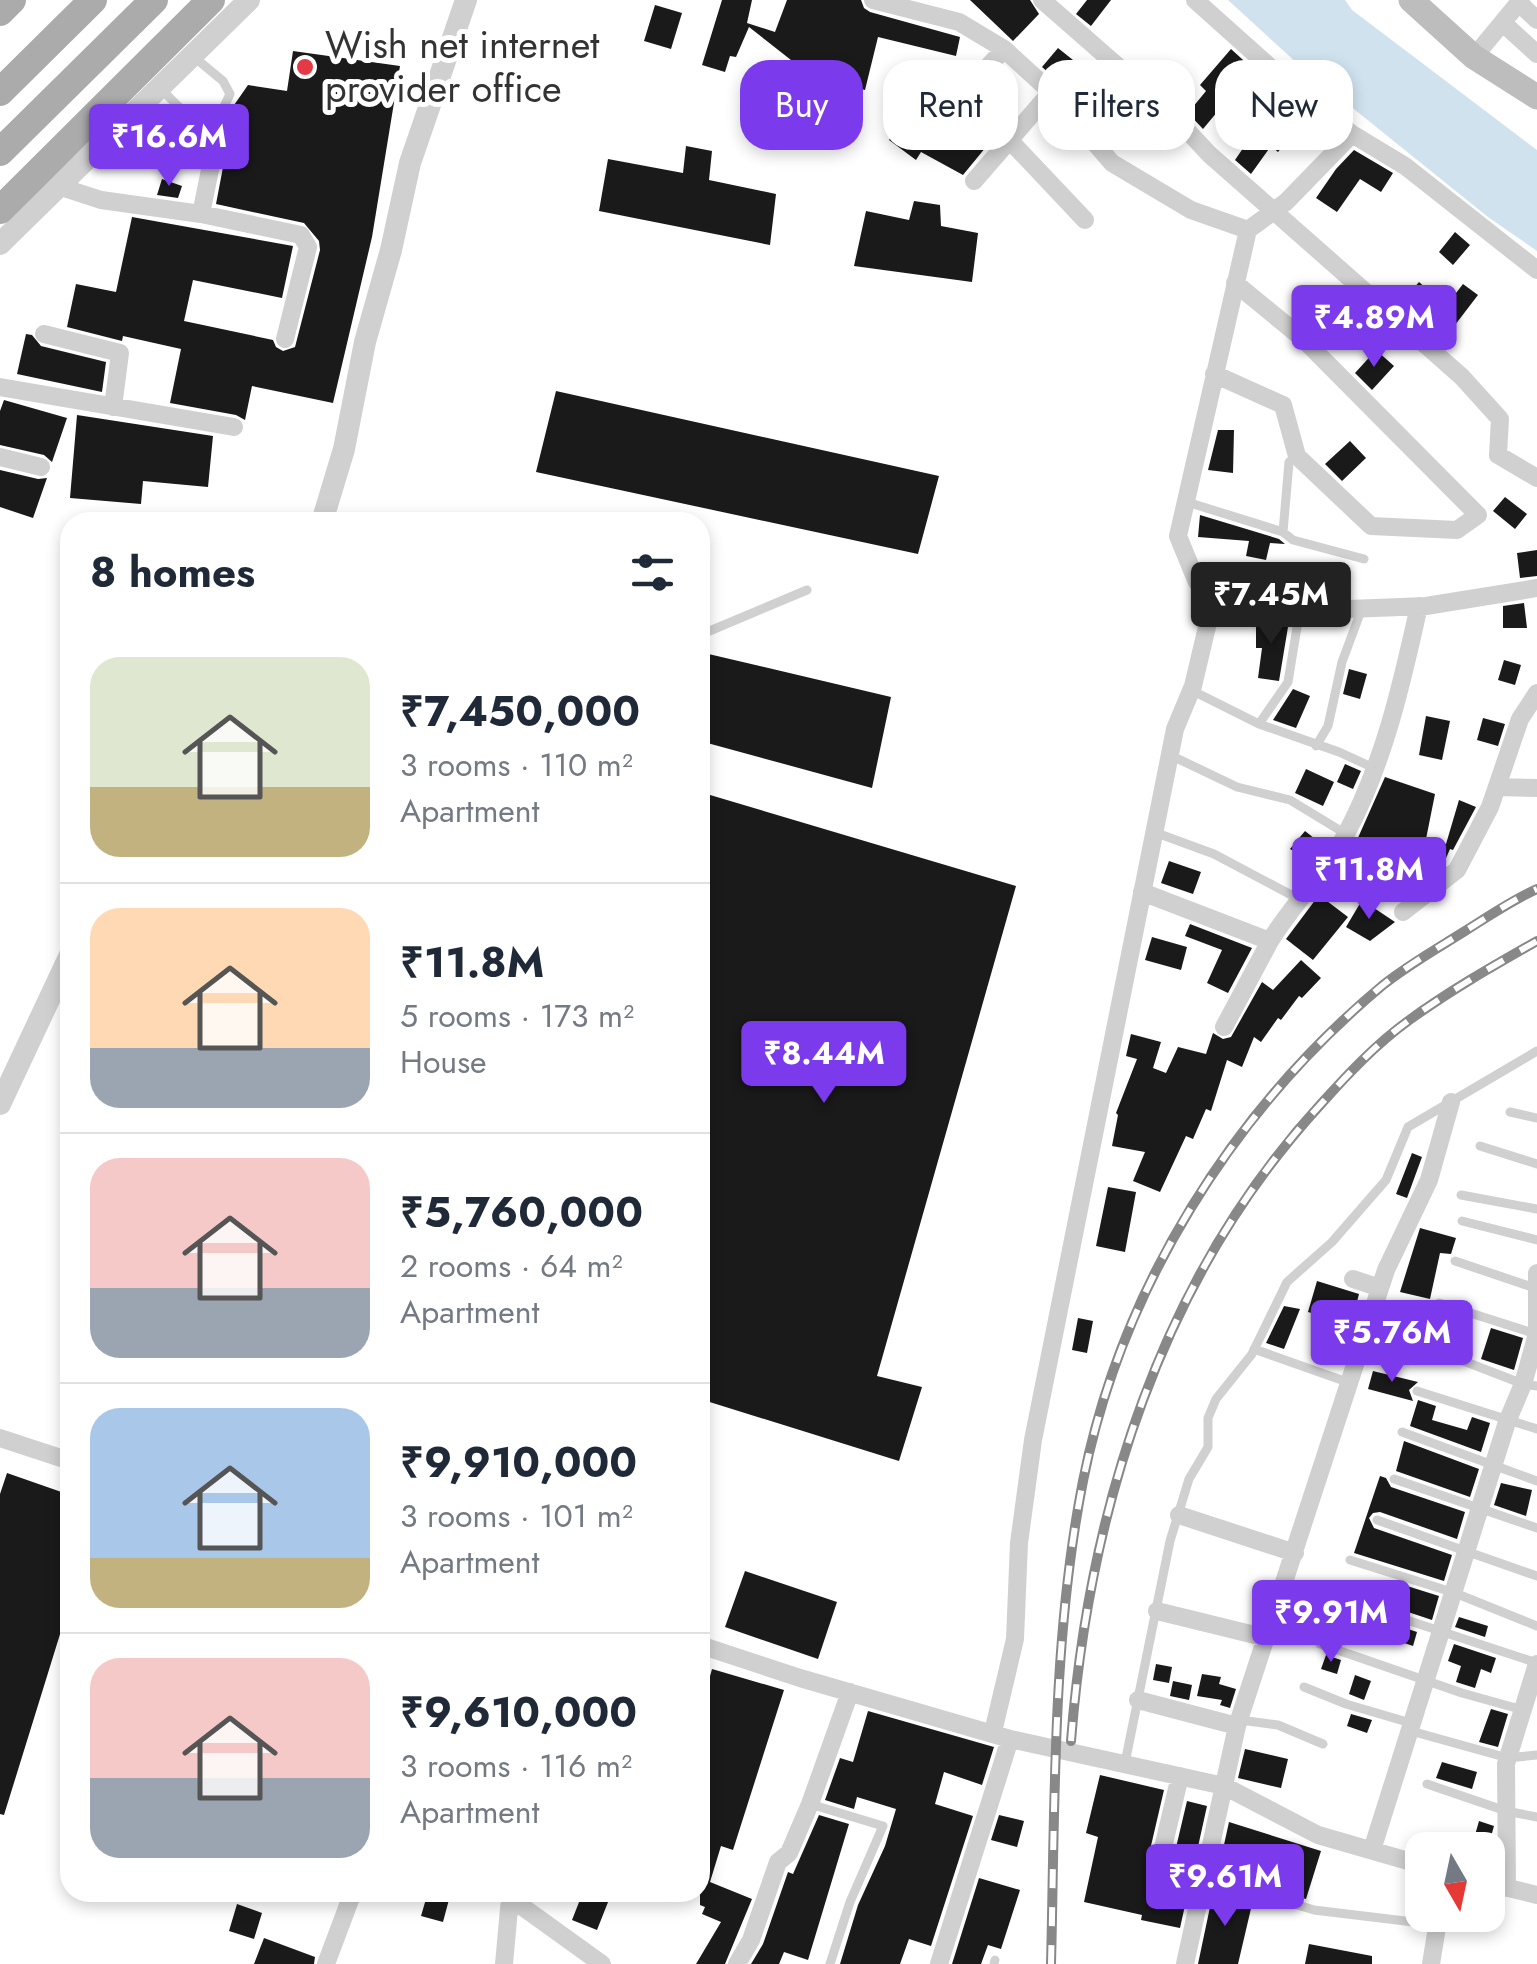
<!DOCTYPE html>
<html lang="en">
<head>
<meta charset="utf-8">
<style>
	body { margin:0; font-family:Jost,sans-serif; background:#f6f6f7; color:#1f2937; height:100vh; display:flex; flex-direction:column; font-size:38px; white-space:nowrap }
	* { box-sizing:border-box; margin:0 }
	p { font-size:32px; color:#747a83 }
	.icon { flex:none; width:55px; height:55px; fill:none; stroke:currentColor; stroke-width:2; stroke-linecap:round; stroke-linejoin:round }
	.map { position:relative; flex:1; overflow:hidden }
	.details { position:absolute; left:60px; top:512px; width:650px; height:1390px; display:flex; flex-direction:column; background:#fff; border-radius:30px; box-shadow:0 5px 15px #0003 }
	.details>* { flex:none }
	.hud { position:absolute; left:740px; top:60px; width:645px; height:90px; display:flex; gap:20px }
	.needle { width:65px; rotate:171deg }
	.controls { position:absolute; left:1405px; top:1832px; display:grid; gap:20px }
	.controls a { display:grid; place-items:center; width:100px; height:100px; border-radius:20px; background:#fff; box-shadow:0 5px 15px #0003; font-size:50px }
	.price { position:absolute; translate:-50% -85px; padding:0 22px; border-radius:10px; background:#7c3aed; color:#fff; font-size:32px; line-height:65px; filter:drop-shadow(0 2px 5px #0008) }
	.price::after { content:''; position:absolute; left:50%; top:60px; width:30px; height:22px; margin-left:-15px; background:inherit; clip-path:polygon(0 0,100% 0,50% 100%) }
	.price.current { background:#222; color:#fff }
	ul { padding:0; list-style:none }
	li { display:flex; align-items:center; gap:30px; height:250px; padding:0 30px }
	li+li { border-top:2px solid #e0e1e3 }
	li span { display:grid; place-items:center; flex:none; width:280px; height:200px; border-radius:30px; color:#555 }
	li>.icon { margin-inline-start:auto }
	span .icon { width:120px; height:120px; fill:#fffc; stroke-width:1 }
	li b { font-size:42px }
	h2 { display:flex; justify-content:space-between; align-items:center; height:120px; padding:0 30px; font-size:42px }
	.chip { padding:0 35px; border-radius:30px; background:#fff; box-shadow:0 5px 15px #0003; font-size:35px; line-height:90px }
	.chip.current { background:#7c3aed; color:#fff }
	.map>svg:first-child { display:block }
	.water { fill:#cfe2ee }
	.building { fill:#1a1a1a }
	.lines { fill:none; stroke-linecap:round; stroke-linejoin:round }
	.service { stroke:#d0d0d0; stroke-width:9 }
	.minor { stroke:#d0d0d0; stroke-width:18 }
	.tertiary { stroke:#d0d0d0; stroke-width:22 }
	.secondary { stroke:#bdbdbd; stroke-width:25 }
	.primary { stroke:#ababab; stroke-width:28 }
	.rail-casing { stroke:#888; stroke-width:10 }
	.rail { stroke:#fff; stroke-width:6; stroke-dasharray:19; stroke-linecap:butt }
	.poi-dot { fill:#e63946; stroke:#fff; stroke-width:4 }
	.labels { text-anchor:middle; stroke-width:10; stroke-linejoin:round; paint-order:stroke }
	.poi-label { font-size:38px; fill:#333; stroke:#fff; text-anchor:start }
</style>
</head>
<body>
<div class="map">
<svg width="1537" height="1964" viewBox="0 0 1537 1964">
	<rect width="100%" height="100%" fill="#fff"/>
	<!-- water -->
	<path class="water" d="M1228,0h117l7,10 185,140v101l-49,-34 -190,-153z"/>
	<!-- building -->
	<path class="building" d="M722,0h30l-5,23 28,9 12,-32h74l3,8 6,4 90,25 -4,19 -78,-19 -13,53 -29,-7 -10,29 -32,-11 11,-30 -56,-44 -13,30 -6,-1 -5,16 -23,-7z
		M970,0h60l9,14 -26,27z
		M1087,0h24l-20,26 -15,-12z
		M655,5l27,8 -11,36 -27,-8z
		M1058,48l15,12 -16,20 -15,-13z
		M1231,49l22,20 -50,60 -15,-16 18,-22 -6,-6z
		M293,51l107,15 -28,171 -39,166 -81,-17 -7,34 -9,-5 -66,-12 11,-54 -58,-13 -1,5 -55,-14 9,-43 40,8 16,-75 161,29 -11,52 -89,-18 -9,41 89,19 3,7 7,4 12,-4 25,-97 -1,-9 -15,-18 -88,-19 8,-42 2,-21h-4l10,-33 16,-23 39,6z
		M899,91l13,7 -4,8 25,11 8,9 9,-1 15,-14 16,17 -8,8 13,11 -23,28 -42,-23 -5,8 -27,-20 9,-13 -14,-7z
		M1281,94l27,22 -30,36 -7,-6 -20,28 -16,-14 19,-28 -3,-2z
		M686,146l26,5 -3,29 67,14 -6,51 -171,-34 9,-52 75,14z
		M1354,150l39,23 -12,19 -21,-13 -23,33 -21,-14 20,-29z
		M162,179l20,7 -4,12 -21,-3z
		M914,201l26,4 1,21 37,7 -6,49 -118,-16 12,-55 43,9z
		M1455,232l15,13 -17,20 -14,-13z
		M1419,282l27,24 17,-22 15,11 -36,47 -41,-39z
		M26,334l6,1 9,11 65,16 -4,30 -85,-18z
		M1376,350l18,16 -22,24 -17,-17z
		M556,391l383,85 -21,78 -382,-82z
		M4,400l63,18 -15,44 -8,-7 -44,-10v-34z
		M77,415l136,21 -5,51 -65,-6 -2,23 -71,-6z
		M1218,430h16l-1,43 -25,-3z
		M1350,441l16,17 -24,23 -17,-17z
		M0,470l38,9 9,-1 -14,40 -33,-11z
		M1505,497l22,17 -12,15 -22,-18z
		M1200,515l79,24 6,5 -15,-1 -4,17 -20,-4 3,-15 -51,-4z
		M1537,550v26l-17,2 -3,-25z
		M1524,603l3,25h-24v-22z
		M1256,620l33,1 -10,60 -21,-3 4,-30h-6z
		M700,652l191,45 -19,91 -172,-47z
		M1504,660l17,5 -6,20 -17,-5z
		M1349,669l18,5 -7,25 -17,-5z
		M1293,689l17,7 -14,32 -23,-8z
		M1426,716l24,5 -8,39 -23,-5z
		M1483,718l22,6 -7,22 -21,-6z
		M1345,764l16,7 -8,18 -16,-7z
		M1306,769l28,13 -11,24 -28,-13z
		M1385,777l50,17 -9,45 20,5 13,-44 17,7 -23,43 -3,-1 -7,16 -15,12 -25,-12 -4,9 -25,-11 -10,22 -28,-12 21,-33z
		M700,792l316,94 -139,490 45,11 -23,74 -199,-62z
		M1305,831l19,15 -11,16 -23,-13z
		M1169,861l32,11 -8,22 -32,-11z
		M1319,895l29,22 -35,43 -27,-21z
		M1362,900l33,22 -25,19 -24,-14z
		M1190,924l62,24 -24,45 -21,-10 15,-33 -37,-14z
		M1152,937l35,10 -6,23 -36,-10z
		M1301,960l20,18 -19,20 -3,-2 -18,24 -3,-2 -17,24 -7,-5 -12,30 -15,-7 -16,51 -5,-2 -13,30 -7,-3 -26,56 -27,-11 12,-29 -33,-6 6,-31 -2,-2 21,-54 -11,-3 5,-22 30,8 -8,26 13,5 12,-26 28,7 7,-21 10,6 8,-2 31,-55 11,8z
		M1412,1153l10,4 -15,41 -11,-4z
		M1108,1187l28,5 -11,60 -29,-6z
		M1420,1228l36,10 -5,16 -11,-1 -10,46 -30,-7z
		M1317,1281l42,13 -8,31 -43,-13z
		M1284,1306l16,3 -16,40 -18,-6z
		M1078,1318l15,3 -6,32 -15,-3z
		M1491,1328l32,10 -9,32 -33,-11z
		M1373,1371l45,11 -9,8 4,11 -45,-12z
		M1418,1400l18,6 -4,14 35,10 5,-13 18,6 -9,29 -71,-26z
		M1404,1441l75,28 -9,28 -74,-26z
		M7,1473l63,22v107l-66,213 -4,-1v-320z
		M1380,1476l6,2 5,9 74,25 -8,27 -77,-27 -7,1 -4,5 5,10 78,27 -8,26 -90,-28z
		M1501,1483l31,7 -6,26 -32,-11z
		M745,1571l92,31 -19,57 -93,-32z
		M1388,1580l51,16 -7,24 -51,-17z
		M1339,1606l78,26 -4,14 -79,-27z
		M1459,1617l29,9 -3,11 -30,-10z
		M1454,1644l42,14 -5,15 -10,-4 -6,19 -19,-6 5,-16 -13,-5z
		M1326,1655l15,5 -4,14 -16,-5z
		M1156,1664l16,3 -3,16 -16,-3z
		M712,1669l72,21 -51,160 -12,-4 -11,36 42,17 -27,65h-29l25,-42 -19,-8 3,-7 -5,-2v-110l7,-23 -7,-2v-58z
		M1202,1674l19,3 -2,7 17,5 -6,19 -10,-3 2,-5 -25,-4z
		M1355,1675l16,6 -7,19 -15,-6z
		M1173,1681l19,4 -3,15 -19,-4z
		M1491,1709l17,5 -10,33 -19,-5z
		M868,1711l126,36 -12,38 -38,-13 -9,32 38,12 -42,130 -22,-7 -9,25h-60l18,-59 27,-59 11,-37 -39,-12 -3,12 -29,-9 15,-42 13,4z
		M1351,1714l21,6 -5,13 -20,-7z
		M1245,1749l43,10 -7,29 -43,-10z
		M1442,1762l35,10 -5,17 -36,-11z
		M1100,1775l64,15 -14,60 3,10 5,4h8l8,-8 13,-55 20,5 -27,122 -39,-8 1,-5 -58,-13 14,-65 -12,-4z
		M819,1815l30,9 -41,136 -24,-8 -5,12h-28l12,-20 25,-72 5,2z
		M999,1815l25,6 -7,26 -26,-7z
		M1479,1821l15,5 -6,21 -15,-5z
		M1229,1822l92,29 -15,48 -88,-27z
		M979,1878l41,12 -19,59 -13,-4 -7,19h-29z
		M1214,1888l39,12 -15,64h-40z
		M428,1892h23l-8,30 -22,-6z
		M583,1892h29l-15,38 -25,-10z
		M237,1904l25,9 -8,26 -25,-8z
		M264,1938l51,19 -1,7h-60z
		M1309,1944l63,12v8h-67z"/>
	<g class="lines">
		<!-- service -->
		<path class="service" d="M161,89c22,21 27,35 59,26l10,-21 -7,-13 -29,-24
			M1187,502l96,30 10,8 71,19
			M1283,532l6,-70 8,-6
			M700,635l107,-45
			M1191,690l68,34 80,28 37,17
			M1259,724l29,-42 12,-73
			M1316,746l12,-20 14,-64 19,-51
			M1170,755l67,32 53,13 56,34
			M1154,832l60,22 83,44
			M1510,1112l27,6
			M1480,1146l57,18
			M1461,1195l76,14
			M1462,1221l75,19
			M1455,1261l80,27
			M1439,1303l97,31
			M1422,1345l101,39 14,2
			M1254,1349l96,34
			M1417,1391l120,38
			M1402,1432l135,49
			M1394,1479l143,49
			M1377,1520l160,56
			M1350,1560l105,33 82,33
			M1334,1596l203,67
			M1320,1644l142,49 61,17
			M1304,1687l42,17 68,20
			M1240,1720l38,5 45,19
			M1411,1731l97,27 29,-3
			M1125,1763l45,-222 19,-62 19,-32v-29l8,-19 36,-45 35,-72 45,-40 54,-62 22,-53 129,-76
			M1427,1784l79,27 31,6
			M810,1804l73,22 -33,76 -20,62
			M1203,1876l111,34 124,15
			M994,1964l1,-4"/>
		<!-- minor -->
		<path class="minor" d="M873,0l86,22 45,27 47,43 61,71 79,47 57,20
			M1042,0l128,112 39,42 253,223 38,42 -2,36 39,23
			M1195,0l105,94 52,40 53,32 132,104
			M1519,3l18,17
			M1503,23l34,31
			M1474,57l47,-57
			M964,92l121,128
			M945,114l59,-65
			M974,181l77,-89
			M61,187l40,13 100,14 100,21 7,12 -23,92
			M201,214l11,-54
			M44,334l76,19 -7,54
			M1214,374l69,31 14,51 74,70 86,4 21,-15 -176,-177 -67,-55
			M0,387l234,40
			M0,457l41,10
			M1212,606l111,4 103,-4 111,-18
			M1497,787l40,1
			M1142,892l128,49c23,-38 56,-69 76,-107 38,-71 56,-151 73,-228
			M1403,912l54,-42 33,-63 30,-88 17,-26
			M1224,1027l46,-86
			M1353,1279l27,9
			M0,1438l70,23
			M1179,1515l116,38
			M1157,1611l110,27
			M700,1645l100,33 210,61 214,47 94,49 104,30
			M1138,1700l99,26
			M993,1732l22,-93 4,-96 14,-103 142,-711 18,-43 19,-80 -16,-26 -18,-44 70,-306 38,-28 66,-68
			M1372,1850l135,-428 16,-38 14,-50v-61
			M1162,1852l18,-76
			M1488,1883l49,12
			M1507,1888l-1,-124 31,-100
			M502,1892l100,72
			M326,1964l27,-72
			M504,1964l6,-66
			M737,1964l14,-24 27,-78 11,-9 21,-49 40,-112
			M939,1964l71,-225
			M1185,1964l52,-238 149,-456 43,-90 22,-78
			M1431,1964l8,-49"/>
		<!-- tertiary -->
		<path class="tertiary" d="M0,244l249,-244
			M322,522l22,-73 21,-107 26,-92 19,-87 56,-163
			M0,1104l70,-149"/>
		<!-- secondary -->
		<path class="secondary" d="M1411,0l63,57 63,40"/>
		<!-- primary -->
		<path class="primary" d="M0,12l12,-12
			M0,92l93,-92
			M0,152l154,-152
			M0,210l211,-210"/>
		<!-- rail casing -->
		<g class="rail-casing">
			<path id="rail" d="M1071,1741c18,-232 90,-463 250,-637 26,-29 55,-60 87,-83 41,-30 85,-55 129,-80
				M1051,1964c4,-160 1,-325 32,-483 38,-192 150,-371 300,-496 25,-20 55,-37 82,-54 24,-15 47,-31 72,-42"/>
		</g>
		<!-- rail -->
		<use href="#rail" class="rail"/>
	</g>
	<!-- markers -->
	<circle class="poi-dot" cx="305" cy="67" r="10"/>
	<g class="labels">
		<!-- poi labels -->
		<g class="poi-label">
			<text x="325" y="58">Wish net internet<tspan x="325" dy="44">provider office</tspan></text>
		</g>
	</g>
</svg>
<div class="controls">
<a><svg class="needle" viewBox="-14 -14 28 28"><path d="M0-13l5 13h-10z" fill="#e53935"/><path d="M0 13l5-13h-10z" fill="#747a83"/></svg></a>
</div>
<b class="price" style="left:169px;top:189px">₹16.6M</b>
<b class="price" style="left:1374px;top:370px">₹4.89M</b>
<b class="price current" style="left:1271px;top:647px">₹7.45M</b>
<b class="price" style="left:1369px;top:922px">₹11.8M</b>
<b class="price" style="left:824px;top:1106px">₹8.44M</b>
<b class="price" style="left:1392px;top:1385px">₹5.76M</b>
<b class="price" style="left:1331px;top:1665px">₹9.91M</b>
<b class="price" style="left:1225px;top:1929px">₹9.61M</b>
<div class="hud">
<a class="chip current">Buy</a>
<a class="chip">Rent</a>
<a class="chip">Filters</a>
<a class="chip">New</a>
</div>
<section class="details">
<h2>8 homes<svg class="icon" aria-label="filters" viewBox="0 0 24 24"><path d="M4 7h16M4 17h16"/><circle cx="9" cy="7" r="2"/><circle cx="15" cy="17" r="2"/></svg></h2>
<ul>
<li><span style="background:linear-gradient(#dfe7d0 65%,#c2b280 0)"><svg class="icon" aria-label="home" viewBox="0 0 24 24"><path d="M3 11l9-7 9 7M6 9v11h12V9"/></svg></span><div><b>₹7,450,000</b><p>3 rooms · 110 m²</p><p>Apartment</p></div></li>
<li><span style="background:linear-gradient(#ffd9b3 70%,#9aa5b1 0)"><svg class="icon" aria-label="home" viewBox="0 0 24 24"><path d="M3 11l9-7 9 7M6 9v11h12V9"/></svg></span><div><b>₹11.8M</b><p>5 rooms · 173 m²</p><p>House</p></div></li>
<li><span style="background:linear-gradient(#f6c9c9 65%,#9aa5b1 0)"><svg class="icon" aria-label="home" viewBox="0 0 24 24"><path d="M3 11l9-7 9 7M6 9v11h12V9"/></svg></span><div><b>₹5,760,000</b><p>2 rooms · 64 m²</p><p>Apartment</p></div></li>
<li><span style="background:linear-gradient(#a9c7e8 75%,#c2b280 0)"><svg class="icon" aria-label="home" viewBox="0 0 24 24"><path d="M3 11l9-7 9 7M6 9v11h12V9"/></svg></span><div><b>₹9,910,000</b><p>3 rooms · 101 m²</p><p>Apartment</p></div></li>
<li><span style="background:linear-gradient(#f6c9c9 60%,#9aa5b1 0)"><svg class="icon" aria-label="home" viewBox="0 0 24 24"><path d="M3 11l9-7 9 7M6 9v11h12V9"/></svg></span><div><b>₹9,610,000</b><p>3 rooms · 116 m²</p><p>Apartment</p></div></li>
</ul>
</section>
</div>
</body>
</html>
